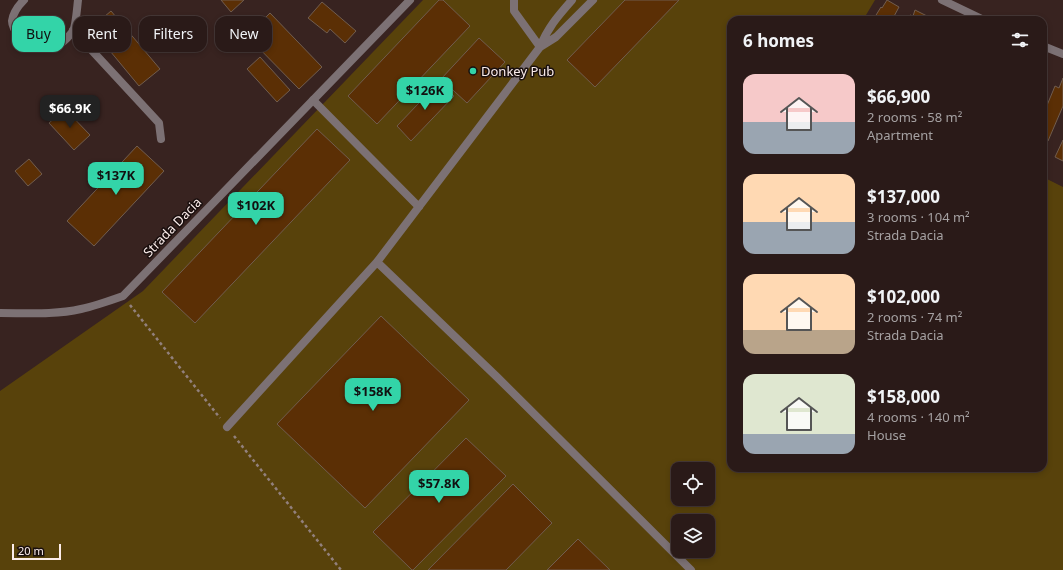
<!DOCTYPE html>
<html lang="en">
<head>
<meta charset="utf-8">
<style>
	body { margin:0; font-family:"Noto Sans",sans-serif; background:#362725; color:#f1f3f6; height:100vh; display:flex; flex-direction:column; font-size:15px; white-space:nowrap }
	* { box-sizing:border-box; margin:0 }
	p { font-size:13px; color:#a5a1a2 }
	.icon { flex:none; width:22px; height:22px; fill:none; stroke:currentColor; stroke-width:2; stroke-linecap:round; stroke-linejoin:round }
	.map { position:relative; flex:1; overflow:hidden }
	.drawer { position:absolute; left:727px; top:16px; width:320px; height:456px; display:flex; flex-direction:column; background:#2a1a18; border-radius:12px; box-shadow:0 2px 6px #0003,0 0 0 1px #463837 }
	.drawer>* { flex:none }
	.banner { position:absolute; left:12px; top:16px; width:380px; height:36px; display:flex; gap:8px }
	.fabs { position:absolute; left:671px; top:462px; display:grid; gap:8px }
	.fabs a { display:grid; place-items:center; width:44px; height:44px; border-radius:8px; background:#2a1a18; box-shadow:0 2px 6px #0003,0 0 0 1px #463837; font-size:20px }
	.scale { position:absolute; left:12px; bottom:10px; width:49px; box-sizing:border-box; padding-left:4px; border:2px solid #fbecea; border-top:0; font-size:11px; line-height:14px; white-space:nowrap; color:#fbecea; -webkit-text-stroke:3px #190f0e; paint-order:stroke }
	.price { position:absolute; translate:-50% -34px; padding:0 9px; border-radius:8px; background:#33d4a8; color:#111; font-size:13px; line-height:26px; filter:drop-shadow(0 1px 2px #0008) }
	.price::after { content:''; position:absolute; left:50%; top:24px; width:12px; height:9px; margin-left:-6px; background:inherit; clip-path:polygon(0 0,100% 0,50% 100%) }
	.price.current { background:#222; color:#fff }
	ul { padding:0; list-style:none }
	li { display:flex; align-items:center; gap:12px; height:100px; padding:0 16px }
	li span { display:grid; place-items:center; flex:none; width:112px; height:80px; border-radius:12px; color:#555 }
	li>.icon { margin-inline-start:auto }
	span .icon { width:48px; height:48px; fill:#fffc; stroke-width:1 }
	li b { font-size:17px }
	h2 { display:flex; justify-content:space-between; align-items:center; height:48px; padding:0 16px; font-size:17px }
	.tag { padding:0 14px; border-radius:12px; background:#2a1a18; box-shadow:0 2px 6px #0003,0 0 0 1px #463837; font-size:14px; line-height:36px }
	.tag.current { background:#33d4a8; color:#111 }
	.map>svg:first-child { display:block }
	.green { fill:#58420b; fill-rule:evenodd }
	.building { fill:#5b2f05; stroke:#715d4f }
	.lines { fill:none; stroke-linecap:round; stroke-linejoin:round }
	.path { stroke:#92807d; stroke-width:2.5; stroke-dasharray:3 3; stroke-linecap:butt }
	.service { stroke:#7c7174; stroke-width:8 }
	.minor { stroke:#7c7174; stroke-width:8 }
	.poi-dot { fill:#33d4a8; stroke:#190f0e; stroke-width:1.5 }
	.labels { text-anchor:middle; stroke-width:3; stroke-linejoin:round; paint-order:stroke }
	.poi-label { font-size:13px; fill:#fbecea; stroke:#190f0e; text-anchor:start }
	.street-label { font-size:13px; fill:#fbecea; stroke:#190f0e }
</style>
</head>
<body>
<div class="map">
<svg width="1063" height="570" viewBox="0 0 1063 570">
	<rect width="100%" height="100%" fill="#382320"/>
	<!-- green -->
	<path class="green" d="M423,0h452l-12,20h-132v448h312v-291l20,10v383h-1063v-179l143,-100zM678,469h30v30h-30zM678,521h30v30h-30z"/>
	<!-- building -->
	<path class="building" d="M221,0h23l-13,12z
		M439,0h4l27,26 -93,98 -29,-28z
		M625,0h54l-84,87 -28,-27z
		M887,0l12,7 -7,13h-22l1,-2 2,2 8,-13 1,1z
		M322,2l34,29 -11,12 -15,-14 -3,4 -19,-15z
		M915,10l20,10h-28l3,-5 3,1z
		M111,11l49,58 -21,17 -48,-58z
		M270,13l52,54 -23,22 -52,-53z
		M479,38l26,24 -38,41 -26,-24z
		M260,57l30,33 -13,12 -30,-33z
		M1063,78v28l-15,35 -5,-2v-24l12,-29 4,2z
		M439,82l15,14 -43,45 -14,-15z
		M65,109l25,26 -16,15 -25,-27z
		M317,129l33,31 -155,163 -33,-31z
		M1063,140v21l-8,-4z
		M137,146l27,25 -70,75 -27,-25z
		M29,159l13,15 -14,12 -13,-15z
		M381,316l88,84 -104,108 -88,-84z
		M466,438l40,38 -93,94h-1l-39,-38z
		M513,484l39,39 -46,47h-78z
		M578,539l32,31h-63z"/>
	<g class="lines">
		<!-- path -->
		<path class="path" d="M130,305l90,113
			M234,436l107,134"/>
		<!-- service -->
		<path class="service" d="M24,0c-6,6 -11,12 -12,21 0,6 5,13 8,17 18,17 39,13 53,-7 3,-6 4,-23 5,-31
			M514,0v11l26,36
			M73,30l86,93 2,16
			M540,47l16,-10 37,-37
			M313,100l106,107
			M377,262l120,115 194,193
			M227,427l150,-165 163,-215c8,-20 18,-31 32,-47"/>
		<!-- minor -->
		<path class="minor" d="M942,0l42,20
			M1043,46l20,8
			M0,313c27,0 55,2 81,-4 14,-3 28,-8 42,-13l287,-296"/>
	</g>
	<!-- markers -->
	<circle class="poi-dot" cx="473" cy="71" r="4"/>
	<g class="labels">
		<!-- poi labels -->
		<g class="poi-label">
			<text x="481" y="76">Donkey Pub</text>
		</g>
		<!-- street labels -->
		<g class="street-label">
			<text transform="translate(172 227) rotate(-46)" y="5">Strada Dacia</text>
		</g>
	</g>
</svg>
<div class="fabs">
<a><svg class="icon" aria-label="locate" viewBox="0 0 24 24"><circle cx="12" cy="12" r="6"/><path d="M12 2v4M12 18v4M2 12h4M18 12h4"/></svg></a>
<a><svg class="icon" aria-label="layers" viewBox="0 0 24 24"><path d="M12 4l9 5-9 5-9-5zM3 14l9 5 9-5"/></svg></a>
</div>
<div class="scale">20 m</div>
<b class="price" style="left:425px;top:111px">$126K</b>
<b class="price current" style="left:70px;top:129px">$66.9K</b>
<b class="price" style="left:116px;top:196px">$137K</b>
<b class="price" style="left:256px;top:226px">$102K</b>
<b class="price" style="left:373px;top:412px">$158K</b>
<b class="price" style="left:439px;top:504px">$57.8K</b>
<div class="banner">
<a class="tag current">Buy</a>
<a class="tag">Rent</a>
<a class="tag">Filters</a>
<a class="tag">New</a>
</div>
<section class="drawer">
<h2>6 homes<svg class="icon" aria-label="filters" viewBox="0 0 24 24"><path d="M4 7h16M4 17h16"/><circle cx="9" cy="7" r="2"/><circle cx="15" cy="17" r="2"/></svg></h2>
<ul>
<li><span style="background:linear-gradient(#f6c9c9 60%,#9aa5b1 0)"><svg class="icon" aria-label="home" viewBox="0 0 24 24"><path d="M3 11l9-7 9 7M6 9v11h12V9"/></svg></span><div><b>$66,900</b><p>2 rooms · 58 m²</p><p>Apartment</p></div></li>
<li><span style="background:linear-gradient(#ffd9b3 60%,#9aa5b1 0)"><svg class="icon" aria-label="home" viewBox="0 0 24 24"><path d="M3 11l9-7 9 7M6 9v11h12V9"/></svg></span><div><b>$137,000</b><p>3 rooms · 104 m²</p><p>Strada Dacia</p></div></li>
<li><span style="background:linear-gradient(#ffd9b3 70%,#b9a48a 0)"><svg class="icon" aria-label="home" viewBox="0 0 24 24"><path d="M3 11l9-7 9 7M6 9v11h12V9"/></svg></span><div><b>$102,000</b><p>2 rooms · 74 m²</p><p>Strada Dacia</p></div></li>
<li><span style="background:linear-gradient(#dfe7d0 75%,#9aa5b1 0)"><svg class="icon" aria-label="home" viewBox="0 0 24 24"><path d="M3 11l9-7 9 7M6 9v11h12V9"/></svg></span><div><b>$158,000</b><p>4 rooms · 140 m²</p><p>House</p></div></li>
</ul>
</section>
</div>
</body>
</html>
